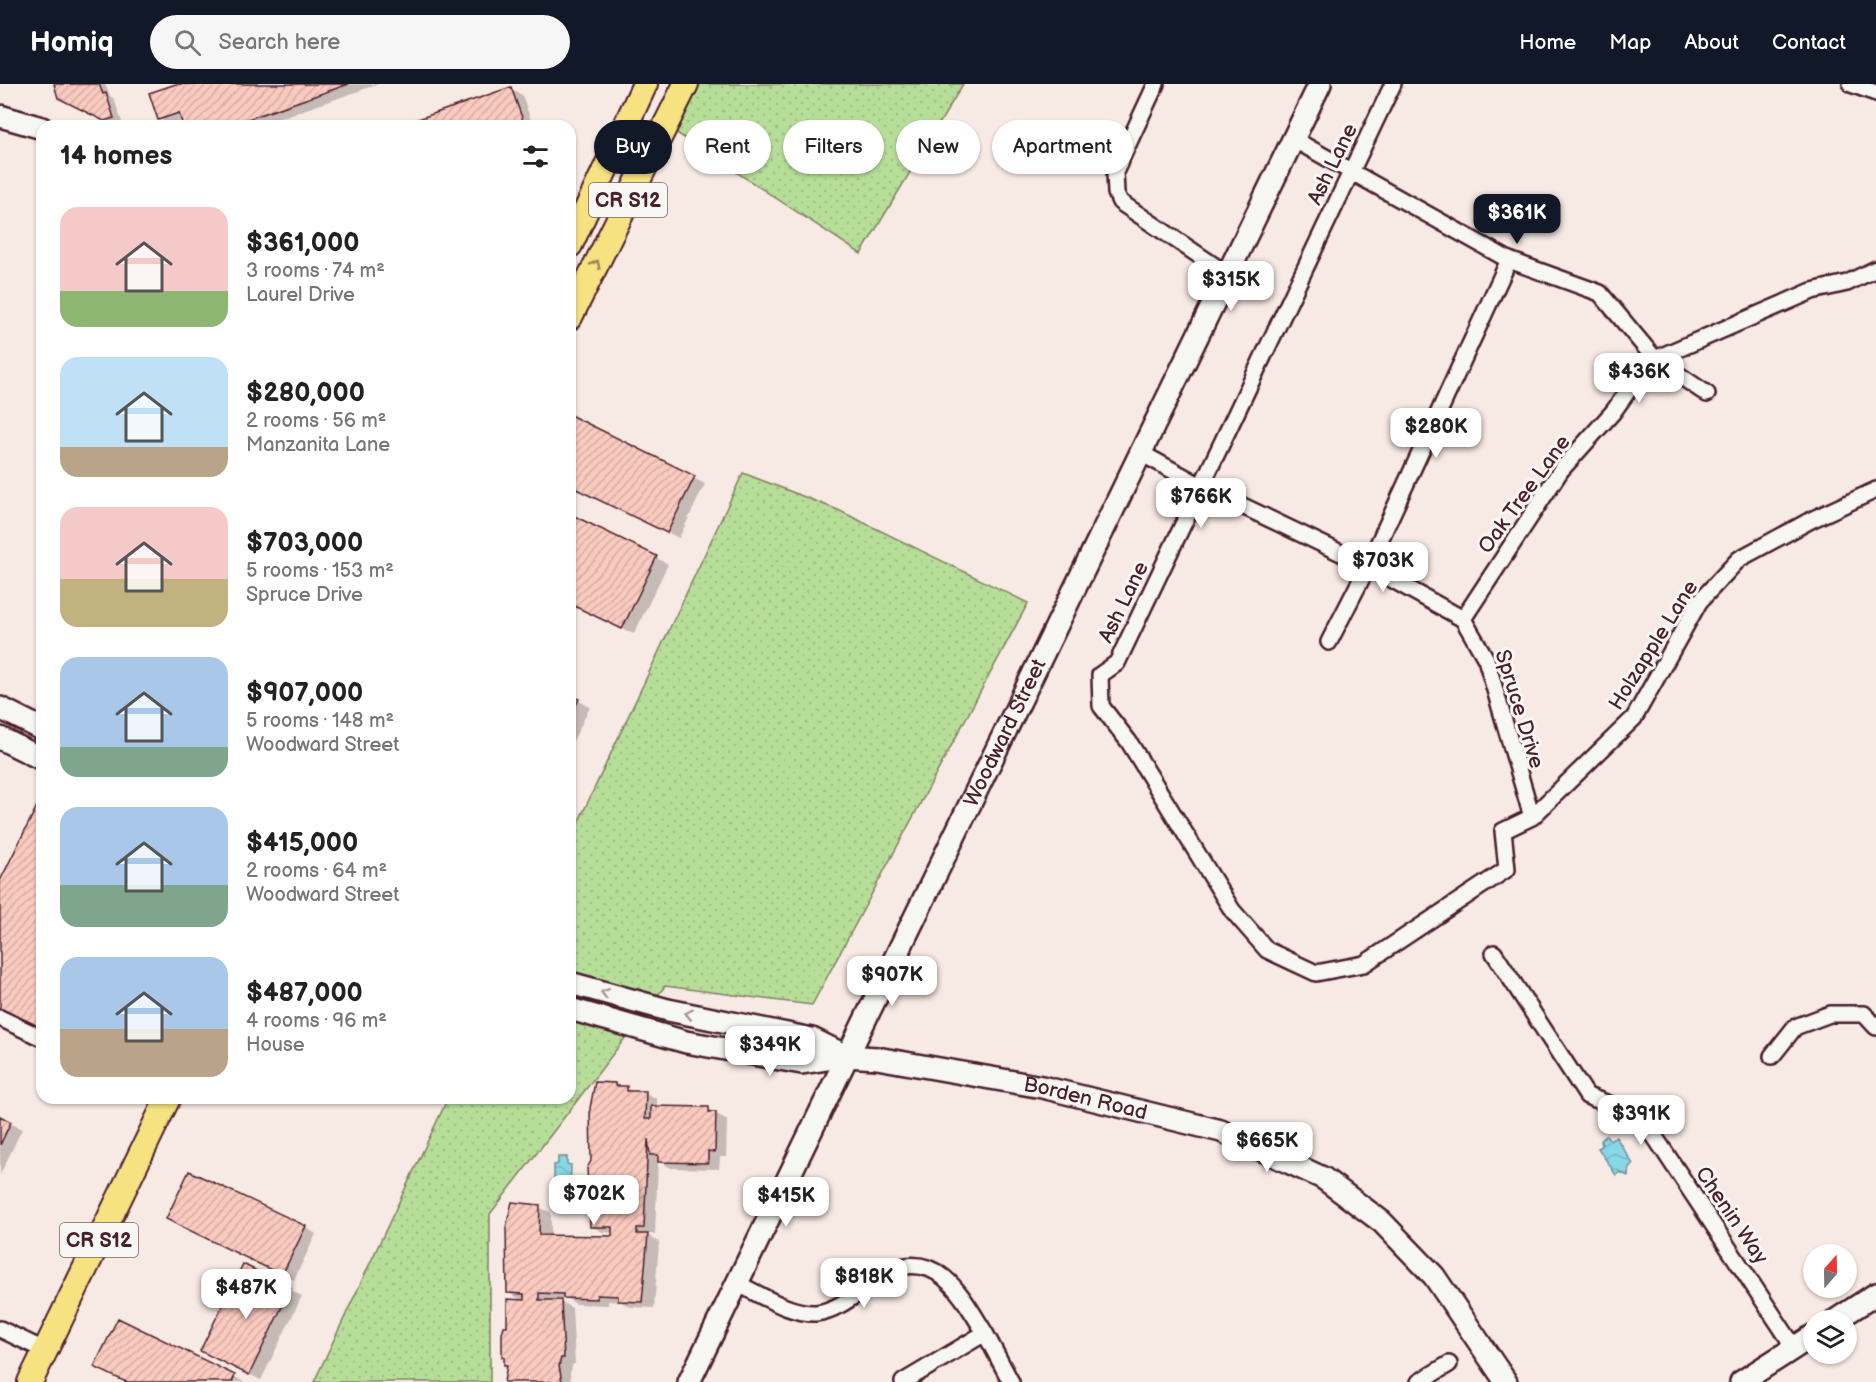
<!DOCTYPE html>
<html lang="en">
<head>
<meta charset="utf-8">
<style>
	body { margin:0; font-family:"Balsamiq Sans",sans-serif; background:#f6f6f6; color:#222; height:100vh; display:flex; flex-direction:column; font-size:22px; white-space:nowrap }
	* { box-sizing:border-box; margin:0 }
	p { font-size:20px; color:#767676 }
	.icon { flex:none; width:33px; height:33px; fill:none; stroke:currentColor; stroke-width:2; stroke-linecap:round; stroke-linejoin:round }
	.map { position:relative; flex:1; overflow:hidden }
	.sheet { position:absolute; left:36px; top:36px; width:540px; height:984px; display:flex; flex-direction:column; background:#fff; border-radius:18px; box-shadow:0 2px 4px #0004 }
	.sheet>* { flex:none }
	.banner { position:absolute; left:594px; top:36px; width:570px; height:54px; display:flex; gap:12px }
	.needle { width:39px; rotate:20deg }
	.tools { position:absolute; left:1803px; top:1160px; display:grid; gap:12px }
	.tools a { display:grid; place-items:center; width:54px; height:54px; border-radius:50%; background:#fff; box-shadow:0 2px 4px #0004; font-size:30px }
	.price { position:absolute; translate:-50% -51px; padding:0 14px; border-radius:12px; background:#fff; color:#222; font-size:20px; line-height:39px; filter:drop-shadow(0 2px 3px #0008) }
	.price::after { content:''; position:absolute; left:50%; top:36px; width:18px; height:14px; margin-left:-9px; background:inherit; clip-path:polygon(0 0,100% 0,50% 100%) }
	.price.active { background:#111827; color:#fff }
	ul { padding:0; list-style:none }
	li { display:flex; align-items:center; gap:18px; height:150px; padding:0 24px }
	li span { display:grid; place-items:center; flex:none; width:168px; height:120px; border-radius:18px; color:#555 }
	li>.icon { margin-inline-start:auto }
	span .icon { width:72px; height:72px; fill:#fffc; stroke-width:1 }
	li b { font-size:26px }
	h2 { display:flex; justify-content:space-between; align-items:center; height:72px; padding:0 24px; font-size:26px }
	.chip { padding:0 21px; border-radius:27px; background:#fff; box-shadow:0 2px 4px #0004; font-size:21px; line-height:54px }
	.chip.active { background:#111827; color:#fff }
	header { display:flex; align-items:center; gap:36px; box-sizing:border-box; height:84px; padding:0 30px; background:#111827; color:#fff }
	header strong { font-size:28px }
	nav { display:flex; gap:33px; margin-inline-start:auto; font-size:21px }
	.search { width:420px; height:54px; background:#f6f6f6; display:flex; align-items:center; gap:15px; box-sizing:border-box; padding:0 21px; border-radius:33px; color:#767676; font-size:22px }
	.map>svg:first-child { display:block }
	.grass { fill:url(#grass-dots); stroke:#807e62; stroke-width:1.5 }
	.water { fill:url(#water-waves); stroke:#6f8d9b; stroke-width:1.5 }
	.shadow { fill:#0003 }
	.building { fill:url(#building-hatch); stroke:#4a1f2b; stroke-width:1.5 }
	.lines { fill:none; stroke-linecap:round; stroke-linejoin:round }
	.street-casing { stroke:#4a1f2b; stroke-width:20 }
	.secondary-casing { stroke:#4a1f2b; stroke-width:26 }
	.primary-casing { stroke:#4a1f2b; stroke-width:28 }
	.street { stroke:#f6f6f2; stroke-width:15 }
	.secondary { stroke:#f6f6f2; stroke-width:21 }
	.primary { stroke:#f6e281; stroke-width:24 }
	.oneway { stroke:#a08056 }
	.oneway2 { stroke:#a99598 }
	.labels { text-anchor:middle; stroke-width:6; stroke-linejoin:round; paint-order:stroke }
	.shield { fill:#f6f6f2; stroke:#7e6067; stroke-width:1.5 }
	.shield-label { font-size:20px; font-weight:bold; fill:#4a1f2b }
	.street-label { font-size:21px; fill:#4a1f2b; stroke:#f6f6f2 }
</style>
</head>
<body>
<header>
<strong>Homiq</strong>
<div class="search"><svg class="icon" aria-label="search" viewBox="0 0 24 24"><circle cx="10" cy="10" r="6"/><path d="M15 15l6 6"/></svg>Search here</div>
<nav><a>Home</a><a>Map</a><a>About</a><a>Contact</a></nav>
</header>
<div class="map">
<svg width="1876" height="1298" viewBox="0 0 1876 1298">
	<defs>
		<pattern id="grass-dots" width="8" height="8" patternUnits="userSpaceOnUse" patternTransform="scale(1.5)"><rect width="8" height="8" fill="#b7de99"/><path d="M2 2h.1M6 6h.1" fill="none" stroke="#9fbe84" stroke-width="1.8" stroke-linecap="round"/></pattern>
		<pattern id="water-waves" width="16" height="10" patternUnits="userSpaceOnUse" patternTransform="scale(1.5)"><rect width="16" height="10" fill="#88d7e5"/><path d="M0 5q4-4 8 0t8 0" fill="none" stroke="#77b8c5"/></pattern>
		<pattern id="building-hatch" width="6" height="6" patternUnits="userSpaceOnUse" patternTransform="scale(1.5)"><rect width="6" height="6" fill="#f9cabf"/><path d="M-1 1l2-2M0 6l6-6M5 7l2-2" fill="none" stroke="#d7ada4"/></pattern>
	</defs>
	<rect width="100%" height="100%" fill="#f7e9e3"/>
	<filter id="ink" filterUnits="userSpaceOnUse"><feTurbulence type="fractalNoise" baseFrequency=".0167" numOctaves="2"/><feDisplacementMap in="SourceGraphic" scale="12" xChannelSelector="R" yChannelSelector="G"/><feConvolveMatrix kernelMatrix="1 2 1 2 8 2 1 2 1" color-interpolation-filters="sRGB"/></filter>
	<g filter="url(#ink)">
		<!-- grass -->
		<path class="grass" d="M675,0h288l-102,170 -204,-134z
			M743,389l95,37 190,93 -216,402 -147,-19 -175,228v168h-176l134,-284h122v-258z"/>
		<!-- water -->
		<path class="water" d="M1606,1052l5,4 5,-3 17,27 -4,3 -1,9 -8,-4 -4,3 -18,-27 4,-2 -1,-6z
			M558,1073h9v7l4,1 -1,30h-4v8h-10v-8h-2v-30l4,-1z"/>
		<!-- shadow -->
		<path class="shadow" d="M56,0h49l5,12 4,3 8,23 -9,3 -45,-23z
			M181,0h198l-122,42h-72l-2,-5 -12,5 -11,-7z
			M511,5l11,6 11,31h-130z
			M570,333l135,67 -26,54 -109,-53z
			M570,431l98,49 -34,70 -64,-31z
			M570,612l20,11 -20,40z
			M615,1000l20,8 10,1 12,6v8l52,2 11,7 7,4 -1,37h-6l-1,12 -48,-1 -13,-7 -3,73h-10l14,8 -5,66 -23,-1 -10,-5 -13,-1v4l-32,-1 -9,-5h-11l16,9 3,56h-2l-3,9 1,9h-64l1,-55 15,-26 -15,-9 31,-85 12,6v23l63,1v-4l-11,-1 -12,-6 1,-65z
			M0,1034l22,11 -22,46z
			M180,1141l125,2 11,7 -22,46z
			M243,1182l59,30 -41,84 -47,-23z
			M118,1236l117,57 9,5h-117z"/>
		<!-- building -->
		<path class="building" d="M54,0h45l4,10 3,-1 8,25 -10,3 -46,-23z
			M176,0h173l-121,42h-45l-4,-13 -21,7 -9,-27z
			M511,3l14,39h-127z
			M570,331l125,61 -28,57 -97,-47z
			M570,430l87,42 -35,73 -52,-25z
			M570,610l9,5 -9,18z
			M42,712v234l-42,-21v-128z
			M595,998l20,1v3h12v5h19l-1,28h6v-13l58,1v5h7l-1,40 -7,-1v12l-50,-1v-7h-8l-2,-16 -4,89h-7v6h11l-6,68 -24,-1v-5l-21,-1v4l-34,-1v-4l-24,-1v7h22l3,58h-3l-2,8 3,16h-58l3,-17h-3v-8h-2v-24l2,-7h3v-27l17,1v-6l-17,-1 -1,-66 6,-25 28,3 -1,30 73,1v-9h-22l-3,-59 4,-7 -1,-53z
			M0,1032l11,6 -11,23z
			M189,1087l117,55 -24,49 -116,-56z
			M243,1180l48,24 -42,87 -49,-24z
			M118,1234l117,57 -3,7h-106l-32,-15z"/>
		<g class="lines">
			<!-- street casing -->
			<g class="street-casing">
				<path id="street" d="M1156,0l-41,88 1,21 4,9 108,73
					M1393,0l-276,579 -17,12 1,31 28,36 103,168 35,40 49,23 48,-9 143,-95 -4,-38 29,-14 102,-99 65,-116 40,-43 72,-39 65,-30
					M1851,0l25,9
					M1293,55l216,121 91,33 55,66 52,35
					M1139,368l64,35 165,79 95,53 23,40 46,158
					M1463,535l98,-149 52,-58 32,-45 10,-8 157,-68 35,-8 29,-14
					M1329,558l39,-76 141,-306
					M1494,869l93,143 54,20 153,231
					M0,934l42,20
					M1772,972l23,-29 35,-13h34l12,13
					M738,1200c24,11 51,30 78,29 17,-2 31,-12 45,-22 10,-7 20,-16 31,-21 48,-20 72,30 93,63
					M0,1245l46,22
					M903,1298l82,-49 26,49
					M1419,1298l30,-18"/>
			</g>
			<!-- secondary casing -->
			<g class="secondary-casing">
				<g id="secondary">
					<path d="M0,32l42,12"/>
					<path d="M0,624l42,21"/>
					<path d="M0,654l42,21"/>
					<path id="s1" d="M570,899l98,27 144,29 34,17 31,2 165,29 179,44 102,47 59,44 52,54 72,106"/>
					<path d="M570,925l116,33 116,21 44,-7"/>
					<path d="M1836,1236l40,-26"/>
					<path id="s2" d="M689,1298l631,-1298"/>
					<path d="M1741,1298l73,-47"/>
				</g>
			</g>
			<!-- primary casing -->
			<g class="primary-casing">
				<path id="primary" d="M570,161l75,-161
					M570,233l116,-233
					M30,1298l138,-284"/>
			</g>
			<!-- street -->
			<use href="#street" class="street"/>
			<!-- secondary -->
			<use href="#secondary" class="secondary"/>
			<!-- primary -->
			<use href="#primary" class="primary"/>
		</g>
		<!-- one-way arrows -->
		<defs><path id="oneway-chevron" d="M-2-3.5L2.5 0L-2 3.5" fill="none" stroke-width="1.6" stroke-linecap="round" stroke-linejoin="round" transform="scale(1.5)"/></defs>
		<use class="oneway" href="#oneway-chevron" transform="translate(596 180) rotate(-64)"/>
		<g class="oneway2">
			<use href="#oneway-chevron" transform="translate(605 909) rotate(-164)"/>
			<use href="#oneway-chevron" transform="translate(689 930) rotate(-168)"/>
		</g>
	</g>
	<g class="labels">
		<!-- shield labels -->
		<g class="shield">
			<rect x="589" y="99" width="78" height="34" rx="4.5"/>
			<rect x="60" y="1139" width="78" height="34" rx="4.5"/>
		</g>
		<g class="shield-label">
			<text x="628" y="123">CR S12</text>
			<text x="99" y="1163">CR S12</text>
		</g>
		<!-- street labels -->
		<g class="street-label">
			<text transform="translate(1332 80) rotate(-64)" y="7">Ash Lane</text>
			<text transform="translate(1524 410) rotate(-54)" y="7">Oak Tree Lane</text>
			<text transform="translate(1123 518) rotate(-64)" y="7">Ash Lane</text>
			<text transform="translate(1653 561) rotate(-58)" y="7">Holzapple Lane</text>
			<text transform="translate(1520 625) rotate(73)" y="7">Spruce Drive</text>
			<text dy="7" stroke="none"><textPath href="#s2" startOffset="722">Woodward Street</textPath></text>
			<text dy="7" stroke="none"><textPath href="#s1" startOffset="530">Borden Road</textPath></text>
			<text transform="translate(1732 1131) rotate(56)" y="7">Chenin Way</text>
		</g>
	</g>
</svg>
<div class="tools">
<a><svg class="needle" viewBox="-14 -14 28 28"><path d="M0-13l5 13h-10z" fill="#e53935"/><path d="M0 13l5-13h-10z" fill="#767676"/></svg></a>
<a><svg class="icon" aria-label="layers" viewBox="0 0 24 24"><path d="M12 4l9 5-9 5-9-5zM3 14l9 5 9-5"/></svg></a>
</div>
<b class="price active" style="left:1517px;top:161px">$361K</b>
<b class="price" style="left:1231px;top:228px">$315K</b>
<b class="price" style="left:1639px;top:320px">$436K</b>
<b class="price" style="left:1436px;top:375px">$280K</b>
<b class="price" style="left:1201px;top:445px">$766K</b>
<b class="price" style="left:1383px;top:509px">$703K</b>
<b class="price" style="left:892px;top:923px">$907K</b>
<b class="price" style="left:770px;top:993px">$349K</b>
<b class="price" style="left:1641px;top:1062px">$391K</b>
<b class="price" style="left:1267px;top:1089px">$665K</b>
<b class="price" style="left:594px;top:1142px">$702K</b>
<b class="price" style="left:786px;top:1144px">$415K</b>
<b class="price" style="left:864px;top:1225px">$818K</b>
<b class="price" style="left:246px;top:1236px">$487K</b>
<div class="banner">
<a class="chip active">Buy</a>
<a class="chip">Rent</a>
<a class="chip">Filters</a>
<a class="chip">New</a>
<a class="chip">Apartment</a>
</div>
<section class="sheet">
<h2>14 homes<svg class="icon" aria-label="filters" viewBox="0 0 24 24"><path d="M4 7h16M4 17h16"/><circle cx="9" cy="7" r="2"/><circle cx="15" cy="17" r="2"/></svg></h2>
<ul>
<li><span style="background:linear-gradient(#f6c9c9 70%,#8fb573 0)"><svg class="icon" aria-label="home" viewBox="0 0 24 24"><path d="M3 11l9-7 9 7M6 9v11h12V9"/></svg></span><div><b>$361,000</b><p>3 rooms · 74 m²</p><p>Laurel Drive</p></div></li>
<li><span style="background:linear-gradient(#bfe0f5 75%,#b9a48a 0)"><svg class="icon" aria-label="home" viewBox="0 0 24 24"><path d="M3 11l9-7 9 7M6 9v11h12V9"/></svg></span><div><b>$280,000</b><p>2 rooms · 56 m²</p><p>Manzanita Lane</p></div></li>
<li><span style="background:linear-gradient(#f6c9c9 60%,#c2b280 0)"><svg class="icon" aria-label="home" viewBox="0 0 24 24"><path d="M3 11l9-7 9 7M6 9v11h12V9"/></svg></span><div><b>$703,000</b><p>5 rooms · 153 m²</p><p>Spruce Drive</p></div></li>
<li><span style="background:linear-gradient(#a9c7e8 75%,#7fa58c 0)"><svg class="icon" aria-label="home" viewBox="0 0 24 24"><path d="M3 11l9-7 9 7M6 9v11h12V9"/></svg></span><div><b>$907,000</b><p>5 rooms · 148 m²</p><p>Woodward Street</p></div></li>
<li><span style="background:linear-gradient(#a9c7e8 65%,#7fa58c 0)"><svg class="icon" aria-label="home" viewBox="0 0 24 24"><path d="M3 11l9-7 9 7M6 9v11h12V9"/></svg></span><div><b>$415,000</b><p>2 rooms · 64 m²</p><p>Woodward Street</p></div></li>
<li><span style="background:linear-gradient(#a9c7e8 60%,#b9a48a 0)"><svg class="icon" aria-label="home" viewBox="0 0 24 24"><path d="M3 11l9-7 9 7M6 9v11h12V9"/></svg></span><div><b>$487,000</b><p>4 rooms · 96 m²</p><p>House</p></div></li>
</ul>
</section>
</div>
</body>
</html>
